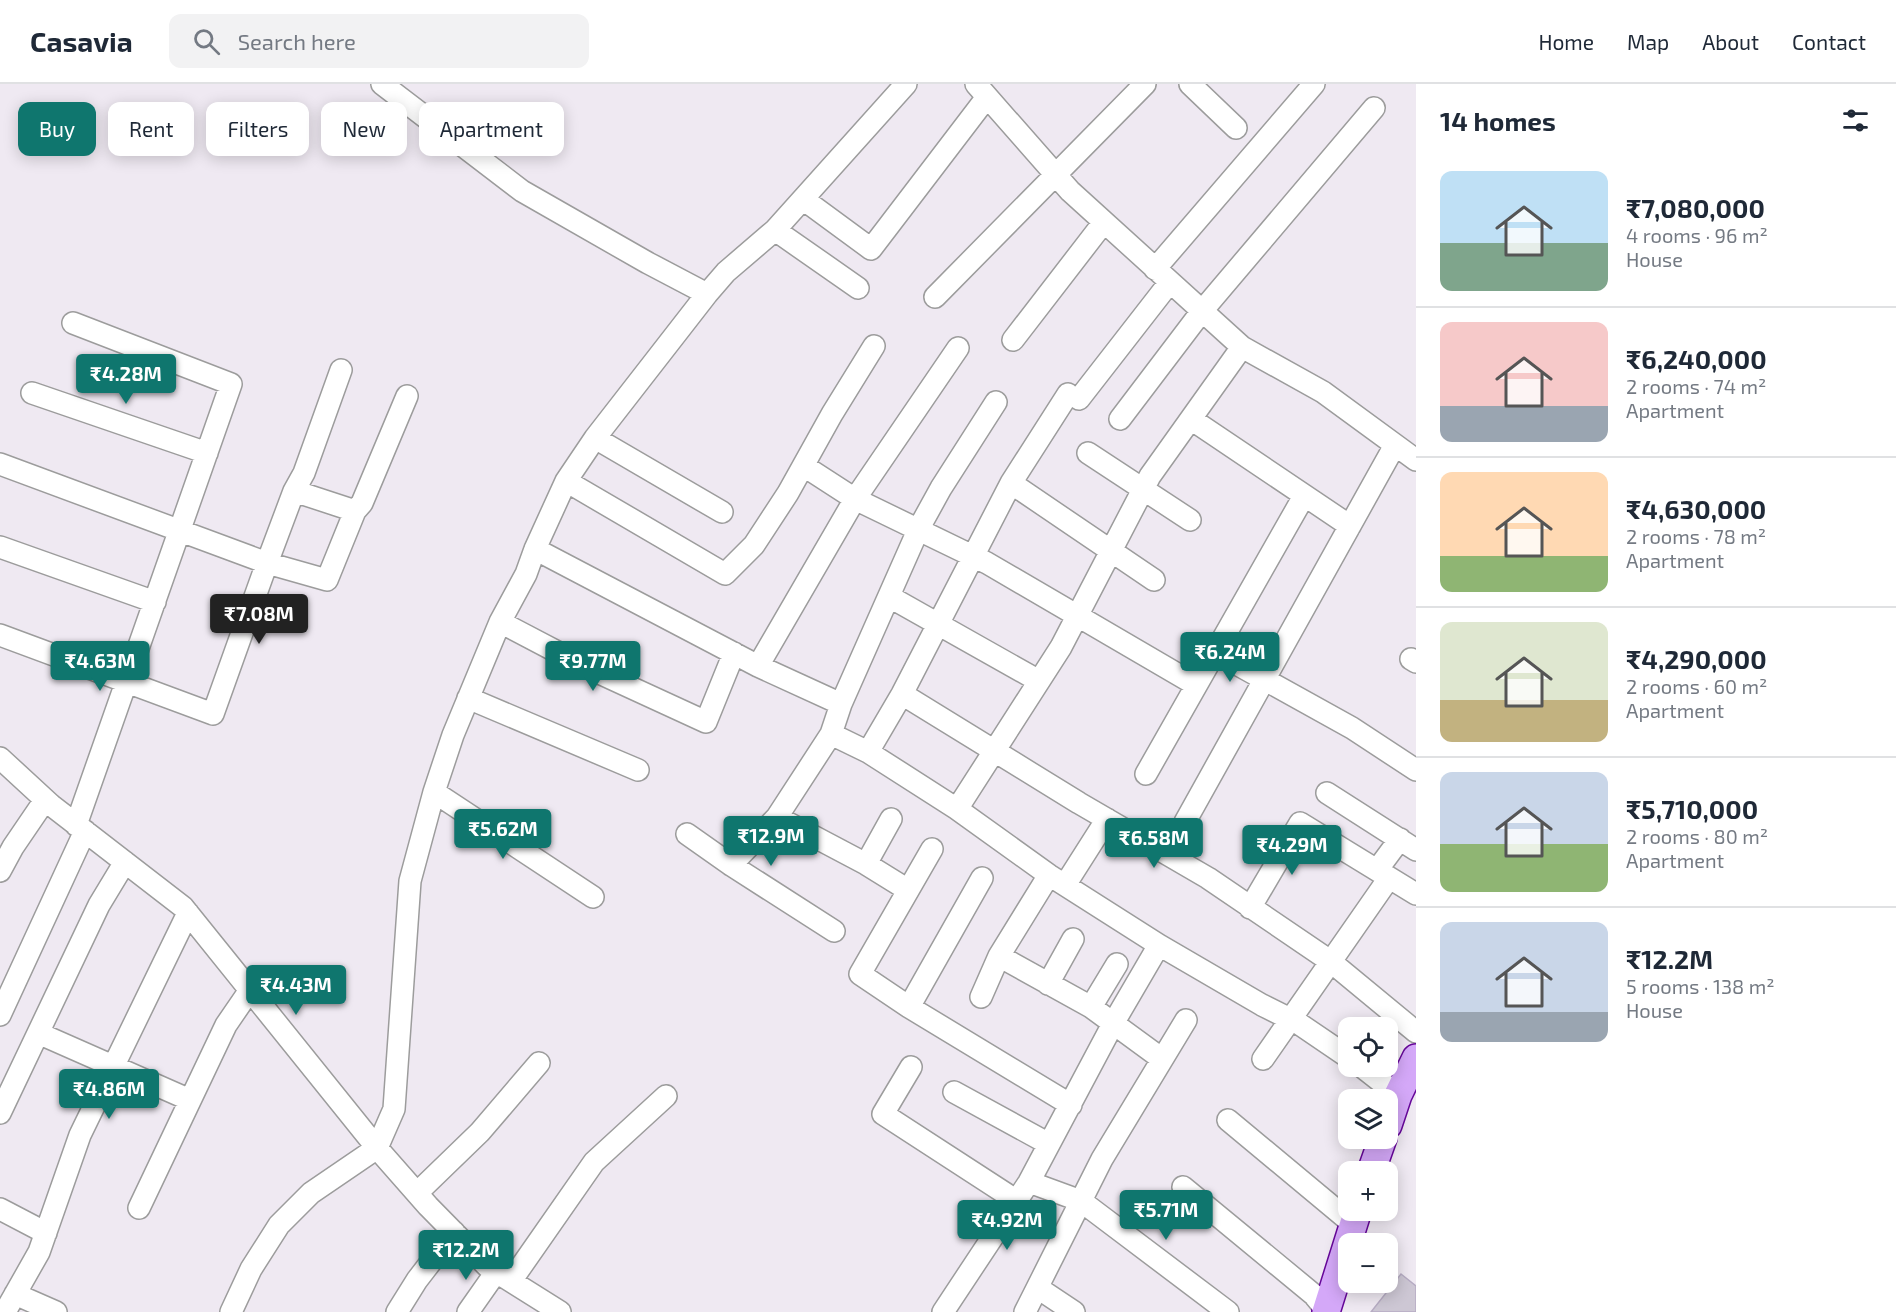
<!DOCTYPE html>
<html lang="en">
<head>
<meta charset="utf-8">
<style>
	body { margin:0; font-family:"Exo 2",sans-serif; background:#f2f2f3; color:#1f2937; height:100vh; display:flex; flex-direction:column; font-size:22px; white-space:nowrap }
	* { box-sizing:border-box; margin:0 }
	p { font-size:20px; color:#747a83 }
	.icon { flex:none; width:33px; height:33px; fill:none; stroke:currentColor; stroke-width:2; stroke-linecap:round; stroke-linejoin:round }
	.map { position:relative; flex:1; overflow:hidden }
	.sheet { display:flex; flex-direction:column; background:#fff; width:480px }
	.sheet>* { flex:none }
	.banner { position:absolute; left:18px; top:18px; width:570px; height:54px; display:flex; gap:12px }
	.fabs { position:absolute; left:1338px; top:933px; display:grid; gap:12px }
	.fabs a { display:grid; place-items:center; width:60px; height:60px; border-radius:12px; background:#fff; box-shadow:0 3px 15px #0003; font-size:30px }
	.price { position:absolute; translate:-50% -51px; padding:0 14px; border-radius:6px; background:#0f766e; color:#fff; font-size:20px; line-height:39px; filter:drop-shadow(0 2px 3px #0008) }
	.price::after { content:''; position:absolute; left:50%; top:36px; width:18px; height:14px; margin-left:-9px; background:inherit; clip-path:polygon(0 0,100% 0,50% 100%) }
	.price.selected { background:#222; color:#fff }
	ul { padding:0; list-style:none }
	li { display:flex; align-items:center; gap:18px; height:150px; padding:0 24px }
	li+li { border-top:2px solid #e0e1e3 }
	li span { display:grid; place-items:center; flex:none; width:168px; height:120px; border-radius:12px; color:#555 }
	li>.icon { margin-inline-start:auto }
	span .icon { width:72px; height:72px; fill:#fffc; stroke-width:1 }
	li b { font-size:26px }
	h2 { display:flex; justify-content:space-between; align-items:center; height:72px; padding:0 24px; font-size:26px }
	.tag { padding:0 21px; border-radius:12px; background:#fff; box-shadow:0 3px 15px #0003; font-size:21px; line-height:54px }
	.tag.selected { background:#0f766e; color:#fff }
	header { display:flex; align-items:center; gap:36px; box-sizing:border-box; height:84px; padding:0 30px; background:#fff; border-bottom:2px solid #e0e1e3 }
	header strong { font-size:28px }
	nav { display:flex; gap:33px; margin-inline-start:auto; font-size:21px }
	.search { width:420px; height:54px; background:#f2f2f3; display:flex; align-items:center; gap:15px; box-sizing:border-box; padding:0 21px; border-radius:12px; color:#747a83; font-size:22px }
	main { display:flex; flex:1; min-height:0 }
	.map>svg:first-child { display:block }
	.building { fill:#cdc7d4; stroke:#b6acc3; stroke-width:1.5 }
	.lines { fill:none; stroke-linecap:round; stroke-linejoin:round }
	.minor-casing { stroke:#9c9c9c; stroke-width:24 }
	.major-casing { stroke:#660799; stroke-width:30 }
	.minor { stroke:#fff; stroke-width:21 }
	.major { stroke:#d4a8f8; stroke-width:27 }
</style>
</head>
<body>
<header>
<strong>Casavia</strong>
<div class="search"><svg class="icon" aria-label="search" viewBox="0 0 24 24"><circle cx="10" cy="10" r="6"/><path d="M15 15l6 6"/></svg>Search here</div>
<nav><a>Home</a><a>Map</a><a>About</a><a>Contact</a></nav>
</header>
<main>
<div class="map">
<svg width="1416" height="1228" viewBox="0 0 1416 1228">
	<rect width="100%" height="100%" fill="#efe9f2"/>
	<!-- building -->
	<path class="building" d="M1401,1190l15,12v26h-45z"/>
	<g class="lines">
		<!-- minor casing -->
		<g class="minor-casing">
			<path id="minor" d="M382,0l140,107 126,72 59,31
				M976,0l94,107 172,156 81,45 93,68
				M1190,0l46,44
				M803,115l68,50 116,-152
				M775,146l83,58
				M1155,185l159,-185
				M935,213l210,-213
				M73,239l158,61 -155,441
				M1013,256l91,-118
				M341,286l-37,103 -10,18 -27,72 60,17 28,-69 7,-8 45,-107
				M32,309l175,60
				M1079,315l91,-117
				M1120,335l82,-108 172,-203
				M1191,335l159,107
				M595,354l127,74
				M1088,369l102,67
				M0,380l267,99 -54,151 -213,-79
				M804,382l51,33 132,64 209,122
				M566,397l159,93 29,-29 34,-52 44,-79 42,-68
				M1011,399l143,97
				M294,407l61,20
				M0,463l155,55
				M535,465l223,117 83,38
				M890,513l149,84
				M500,538l82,43 124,57 28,-69
				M1215,568l137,76 64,42
				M1411,575l5,3
				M758,582l97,-167 103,-151
				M902,610l177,109 129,75 122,83 86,71
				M468,614l170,72
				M831,650l37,18 89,57 92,66 110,70 103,60 36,18 50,34
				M868,668l34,-58 109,-211 57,-89
				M0,674l51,47 132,102 194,241 51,58 59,60 73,46
				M1146,690l158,-278
				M434,708l159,105
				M1327,709l89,57
				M957,725l104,-162 89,-171 92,-129
				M777,733l89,47 42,26
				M1185,738l210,-377
				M687,750l44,31 103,66
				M932,765l-72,125 49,33 162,98
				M866,780l25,-45
				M731,781l46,-48 54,-83 10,-30 78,-176 22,-40 55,-86
				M1377,786l23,-31
				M0,787l13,-24 32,-47
				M1065,801l42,-66
				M1250,824l50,-85 116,71
				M999,872l92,51 71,52
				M1048,900l25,-45
				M981,913l18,-41 50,-81
				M909,923l73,-129
				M1091,923l26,-43
				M0,931l85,-184
				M38,949l152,67
				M1263,975l126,-181
				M1361,982l37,29
				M911,983l-28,47 134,87
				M954,1008l95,52
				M0,1029l99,-208 26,-43
				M1228,1036l125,104
				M1029,1098l52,19 147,111
				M1183,1103l131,108 14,17
				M417,1109l63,-61 59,-69
				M139,1124l87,-183 24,-35
				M0,1125l46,24
				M511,1197l83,-119 72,-66
				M1038,1204l36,24
				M15,1210l41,18
				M5,1228l34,-60 41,-117 108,-222
				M231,1228l20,-43 28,-44 32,-32 66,-45 17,-39 16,-228 24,-89 19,-57 47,-113 26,-48 9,-25 31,-68 29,-43 112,-144 19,-22 49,-42 131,-146
				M397,1228l20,-32 37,-48
				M468,1228l28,-40
				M943,1228l86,-130 85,-160 45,-77
				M1025,1228l77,-153 84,-139"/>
		</g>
		<!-- major casing -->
		<g class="major-casing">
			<path id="major" d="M1388,1041l10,-30 18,-37
				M1371,1088l12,-34
				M1326,1228l32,-102"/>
		</g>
		<!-- minor -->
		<use href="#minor" class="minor"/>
		<!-- major -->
		<use href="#major" class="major"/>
	</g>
</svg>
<div class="fabs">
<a><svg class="icon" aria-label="locate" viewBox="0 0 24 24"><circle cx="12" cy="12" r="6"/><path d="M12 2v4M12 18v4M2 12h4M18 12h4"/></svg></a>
<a><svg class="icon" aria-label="layers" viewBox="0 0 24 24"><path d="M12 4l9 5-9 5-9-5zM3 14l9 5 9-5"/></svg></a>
<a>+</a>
<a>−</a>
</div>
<b class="price" style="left:126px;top:321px">₹4.28M</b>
<b class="price selected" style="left:259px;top:561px">₹7.08M</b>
<b class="price" style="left:1230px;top:599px">₹6.24M</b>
<b class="price" style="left:100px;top:608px">₹4.63M</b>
<b class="price" style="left:593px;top:608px">₹9.77M</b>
<b class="price" style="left:503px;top:776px">₹5.62M</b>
<b class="price" style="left:771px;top:783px">₹12.9M</b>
<b class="price" style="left:1154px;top:785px">₹6.58M</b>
<b class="price" style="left:1292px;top:792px">₹4.29M</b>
<b class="price" style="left:296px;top:932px">₹4.43M</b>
<b class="price" style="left:109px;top:1036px">₹4.86M</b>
<b class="price" style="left:1166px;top:1157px">₹5.71M</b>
<b class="price" style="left:1007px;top:1167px">₹4.92M</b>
<b class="price" style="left:466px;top:1197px">₹12.2M</b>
<div class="banner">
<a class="tag selected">Buy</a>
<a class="tag">Rent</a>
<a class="tag">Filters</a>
<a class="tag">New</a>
<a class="tag">Apartment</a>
</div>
</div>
<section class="sheet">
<h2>14 homes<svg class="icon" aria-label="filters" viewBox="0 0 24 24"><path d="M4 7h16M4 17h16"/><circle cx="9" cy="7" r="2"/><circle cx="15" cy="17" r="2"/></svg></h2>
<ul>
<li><span style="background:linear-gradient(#bfe0f5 60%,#7fa58c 0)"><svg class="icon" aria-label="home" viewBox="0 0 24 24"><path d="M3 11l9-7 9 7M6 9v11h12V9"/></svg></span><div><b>₹7,080,000</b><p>4 rooms · 96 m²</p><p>House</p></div></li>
<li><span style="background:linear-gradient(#f6c9c9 70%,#9aa5b1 0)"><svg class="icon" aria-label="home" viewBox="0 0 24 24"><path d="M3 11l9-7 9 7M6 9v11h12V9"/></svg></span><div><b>₹6,240,000</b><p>2 rooms · 74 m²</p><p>Apartment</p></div></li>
<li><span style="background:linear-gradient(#ffd9b3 70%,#8fb573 0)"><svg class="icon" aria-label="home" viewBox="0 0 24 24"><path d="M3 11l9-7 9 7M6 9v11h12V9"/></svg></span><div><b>₹4,630,000</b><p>2 rooms · 78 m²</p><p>Apartment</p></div></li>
<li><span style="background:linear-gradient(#dfe7d0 65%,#c2b280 0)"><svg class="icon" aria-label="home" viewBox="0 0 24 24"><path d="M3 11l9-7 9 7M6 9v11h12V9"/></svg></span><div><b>₹4,290,000</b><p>2 rooms · 60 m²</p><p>Apartment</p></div></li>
<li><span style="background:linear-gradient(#c9d6e8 60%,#8fb573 0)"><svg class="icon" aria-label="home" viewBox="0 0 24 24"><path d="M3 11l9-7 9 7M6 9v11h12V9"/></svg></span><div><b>₹5,710,000</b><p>2 rooms · 80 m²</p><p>Apartment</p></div></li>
<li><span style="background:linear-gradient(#c9d6e8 75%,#9aa5b1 0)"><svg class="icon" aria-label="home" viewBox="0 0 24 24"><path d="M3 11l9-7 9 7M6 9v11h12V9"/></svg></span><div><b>₹12.2M</b><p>5 rooms · 138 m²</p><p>House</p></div></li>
</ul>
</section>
</main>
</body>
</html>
